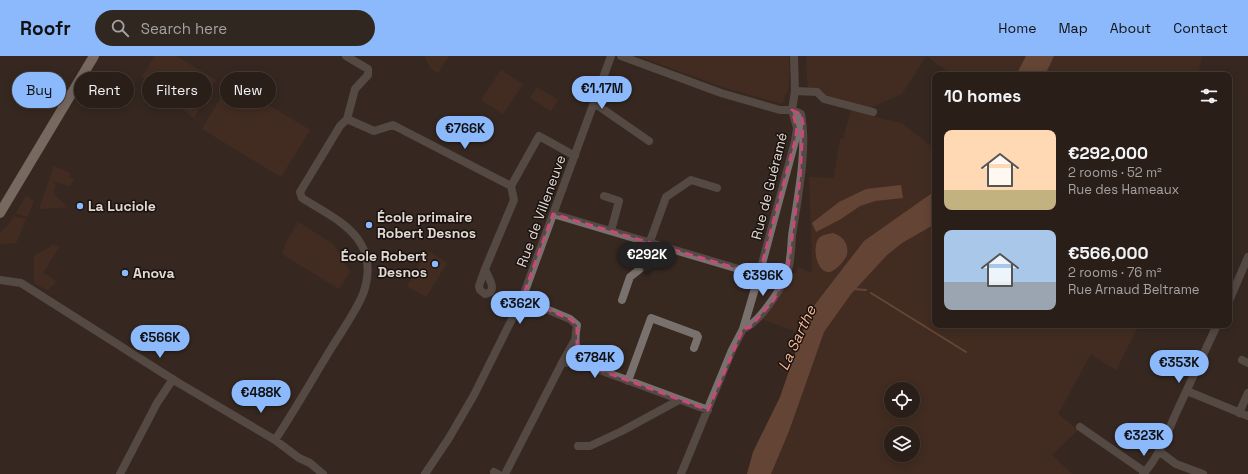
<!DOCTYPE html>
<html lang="en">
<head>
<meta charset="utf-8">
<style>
	body { margin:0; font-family:"Space Grotesk",sans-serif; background:#312721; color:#f1f3f6; height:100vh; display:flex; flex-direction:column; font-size:15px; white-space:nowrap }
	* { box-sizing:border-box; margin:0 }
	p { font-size:13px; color:#a5a2a2 }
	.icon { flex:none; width:22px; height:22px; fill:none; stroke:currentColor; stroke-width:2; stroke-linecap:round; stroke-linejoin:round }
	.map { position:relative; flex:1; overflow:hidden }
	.side { position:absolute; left:932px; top:16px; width:300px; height:256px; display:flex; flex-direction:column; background:#291e18; border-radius:8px; box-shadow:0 2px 10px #0003,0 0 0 1px #453c37 }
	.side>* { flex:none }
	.top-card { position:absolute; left:12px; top:16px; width:380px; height:36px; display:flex; gap:8px }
	.tools { position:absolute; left:884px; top:326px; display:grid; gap:8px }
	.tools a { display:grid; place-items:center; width:36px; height:36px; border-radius:50%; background:#291e18; box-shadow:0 2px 10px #0003,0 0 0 1px #453c37; font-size:20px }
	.price { position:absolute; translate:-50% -34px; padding:0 9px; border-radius:14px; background:#8cb9fc; color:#111; font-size:13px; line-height:26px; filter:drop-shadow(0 1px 2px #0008) }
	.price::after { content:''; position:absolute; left:50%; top:24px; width:12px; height:9px; margin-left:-6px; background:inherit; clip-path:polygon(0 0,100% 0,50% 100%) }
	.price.active { background:#222; color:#fff }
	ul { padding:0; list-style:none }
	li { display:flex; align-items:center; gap:12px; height:100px; padding:0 12px }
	li span { display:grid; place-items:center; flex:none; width:112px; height:80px; border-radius:8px; color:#555 }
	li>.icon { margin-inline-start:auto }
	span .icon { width:48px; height:48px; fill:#fffc; stroke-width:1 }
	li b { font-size:17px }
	h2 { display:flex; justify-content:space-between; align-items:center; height:48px; padding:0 12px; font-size:17px }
	.tag { padding:0 14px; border-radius:18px; background:#291e18; box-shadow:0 2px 10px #0003,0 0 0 1px #453c37; font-size:14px; line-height:36px }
	.tag.active { background:#8cb9fc; color:#111 }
	header { display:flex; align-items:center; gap:24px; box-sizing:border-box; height:56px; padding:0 20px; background:#8cb9fc; color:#111 }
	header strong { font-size:19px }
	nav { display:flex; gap:22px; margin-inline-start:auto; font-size:14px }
	.search { width:280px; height:36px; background:#312721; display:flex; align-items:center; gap:10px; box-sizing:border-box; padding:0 14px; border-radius:22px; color:#a5a2a2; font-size:15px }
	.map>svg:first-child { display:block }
	.green { fill:#503222; fill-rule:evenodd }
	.water { fill:#9c694e }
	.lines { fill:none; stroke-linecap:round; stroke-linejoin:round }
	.stream { stroke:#9c694e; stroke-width:2 }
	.minor { stroke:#79716d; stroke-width:8 }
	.major { stroke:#c6b5ad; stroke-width:10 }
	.marked { fill:none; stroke:#ca4879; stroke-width:3; stroke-dasharray:8 5; stroke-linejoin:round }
	.poi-dot { fill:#8cb9fc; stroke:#19120f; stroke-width:1.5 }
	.labels { text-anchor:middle; stroke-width:3; stroke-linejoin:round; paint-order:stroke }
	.street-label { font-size:14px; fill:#e2d8d3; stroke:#19120f }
	.poi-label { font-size:14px; font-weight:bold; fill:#e2d8d3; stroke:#19120f; text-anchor:start }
	.water-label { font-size:15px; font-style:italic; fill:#f5b595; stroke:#19120f }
</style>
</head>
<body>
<header>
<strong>Roofr</strong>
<div class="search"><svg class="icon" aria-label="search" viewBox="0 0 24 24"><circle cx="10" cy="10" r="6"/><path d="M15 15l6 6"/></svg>Search here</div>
<nav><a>Home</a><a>Map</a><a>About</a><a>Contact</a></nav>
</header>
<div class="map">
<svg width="1248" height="418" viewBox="0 0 1248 418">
	<rect width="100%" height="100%" fill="#372820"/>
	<!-- green -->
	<path class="green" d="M155,0h21l40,24 -22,38 -52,-41z
		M424,0h25l-11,17 -7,-4z
		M638,0h151v31l-7,17 -59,-17z
		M806,0h120l-24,38 -32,14 -62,-16z
		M927,0h275l-4,19h-246z
		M501,14l22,14 -20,30 -22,-14z
		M230,26l80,48 -29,47 -79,-48z
		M537,31l21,13 -7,11 -21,-13z
		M852,51l26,11 23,5 34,26v176h204l-23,45 -25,-16 -33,60 20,16 -26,25 20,19h-307l37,-140 -40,-15 29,-46h5l2,-6 14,6c0,-32 -2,-64 -3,-96l25,1 6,-39h3zM891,333h22v22h-22zM891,377h22v22h-22z
		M54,110l16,7 -1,3 5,4 -5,7c-5,-3 -10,-3 -15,-6l-1,2 3,2 -2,5c1,9 8,10 13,17l-28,2z
		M26,140l8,5 -7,16 -11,-4z
		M14,161l12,2 -10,24 -16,1v-11l2,-3 3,-1z
		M298,166l35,22 17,28 -11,17 -57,-35 4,-11z
		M53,189l6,2 -16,26 9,5 4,4 -9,8 -13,-7v-27z
		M428,195l19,12 -21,34 -19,-11z"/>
	<!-- water -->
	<path class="water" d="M1026,0h28l-9,19h-29z
		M901,129l2,13 -28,3 -15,5 -19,13 -25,13 -4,-9 27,-21 27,-13z
		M935,135v33l-33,19 -15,12 -36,39 -27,38 -35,99 -18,43h-24l6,-22 27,-55 30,-86 54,-70z
		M833,177c9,3 16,10 14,21 -1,6 -13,19 -19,18 -12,-1 -16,-26 -9,-34 4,-4 10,-4 14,-5z"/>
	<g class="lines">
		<!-- stream -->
		<path class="stream" d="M854,233l12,1
			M871,237l95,59"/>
		<!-- minor -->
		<path class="minor" d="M346,0l22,13v6l-13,14 -8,30
			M621,0l100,37 59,17h12l9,4c7,35 -4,87 -9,122 -1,12 -1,29 -6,40 -6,15 -28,48 -43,53
			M795,35l22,1 7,7 49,13
			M594,47l55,38
			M347,63l27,12 19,-6 118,61
			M604,140l15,5 -8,30
			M553,158l206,61
			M485,213c3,8 14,23 0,25l-5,-4 -1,-4 6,-17 29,-69 -3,-14 28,-50 36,20
			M0,224l21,3 156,99 98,58 24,18 11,5 13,11
			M522,243l48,20 7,6c-3,16 -3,30 12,41l119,44
			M622,244l8,-23 10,-8 26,-72 25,-17 26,8
			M1229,245l19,-44
			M1242,304l6,3
			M562,307l20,-2
			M628,325l23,-63 46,17 1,2 -4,11
			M1187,335l61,25
			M1239,357l9,-20
			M1080,371l65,45
			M275,384c20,-30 38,-62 57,-93 10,-16 24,-36 31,-53 6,-16 7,-35 -2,-50 -12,-21 -39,-33 -59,-46l-2,-6 40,-66 7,-7
			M578,390h12l32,-15 57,-31
			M1160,396l16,12 27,10
			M494,416l4,2
			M120,418l37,-71 16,-24
			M425,418l24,-36 25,-43 48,-96 89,-243
			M505,418l57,-111 13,-23
			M681,418l51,-124 11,-21 16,-54 36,-134 2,-13 -5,-18 3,-19 -1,-35
			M1143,418c18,-19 24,-42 35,-65 13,-28 26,-56 39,-84"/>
		<!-- major -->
		<path class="major" d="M0,157l94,-157"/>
	</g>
	<!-- marked area -->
	<path d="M0 0H1248V418H0ZM792,54l9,4 2,10 -3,55 -13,96 -14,26 -23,26 -7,2 -35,81 -119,-44 -12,-16v-25l-7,-6 -48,-20 31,-85 206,61 36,-134 2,-13z" fill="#372820" fill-opacity=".55" fill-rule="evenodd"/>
	<path class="marked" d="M792,54l9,4 2,10 -3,55 -13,96 -14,26 -23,26 -7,2 -35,81 -119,-44 -12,-16v-25l-7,-6 -48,-20 31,-85 206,61 36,-134 2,-13z"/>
	<!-- markers -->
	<g class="poi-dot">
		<circle cx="80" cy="150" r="4"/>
		<circle cx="369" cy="169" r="4"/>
		<circle cx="435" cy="208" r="4"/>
		<circle cx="125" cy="217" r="4"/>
	</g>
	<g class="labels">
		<!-- street labels -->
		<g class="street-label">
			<text transform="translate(769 130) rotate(-76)" y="5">Rue de Guéramé</text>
			<text transform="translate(541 155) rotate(-70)" y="5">Rue de Villeneuve</text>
		</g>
		<!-- poi labels -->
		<g class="poi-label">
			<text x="88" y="155">La Luciole</text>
			<text x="377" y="166">École primaire<tspan x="377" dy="16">Robert Desnos</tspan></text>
			<text x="427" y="205" text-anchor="end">École Robert<tspan x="427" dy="16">Desnos</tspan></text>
			<text x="133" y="222">Anova</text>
		</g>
		<!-- water labels -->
		<g class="water-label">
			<text transform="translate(797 282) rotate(-65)" y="5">La Sarthe</text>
		</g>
	</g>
</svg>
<div class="tools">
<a><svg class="icon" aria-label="locate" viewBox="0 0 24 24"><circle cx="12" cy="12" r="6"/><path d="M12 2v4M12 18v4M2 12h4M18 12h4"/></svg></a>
<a><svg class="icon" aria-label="layers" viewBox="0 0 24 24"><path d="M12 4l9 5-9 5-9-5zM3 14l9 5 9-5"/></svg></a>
</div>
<b class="price" style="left:602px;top:54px">€1.17M</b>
<b class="price" style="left:465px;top:94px">€766K</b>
<b class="price active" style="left:647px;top:220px">€292K</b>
<b class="price" style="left:763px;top:241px">€396K</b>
<b class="price" style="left:520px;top:269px">€362K</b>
<b class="price" style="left:160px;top:303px">€566K</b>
<b class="price" style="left:595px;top:323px">€784K</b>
<b class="price" style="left:1179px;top:328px">€353K</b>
<b class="price" style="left:261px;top:358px">€488K</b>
<b class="price" style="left:1144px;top:401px">€323K</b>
<div class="top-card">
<a class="tag active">Buy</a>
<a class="tag">Rent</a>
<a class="tag">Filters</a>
<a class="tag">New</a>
</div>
<section class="side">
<h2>10 homes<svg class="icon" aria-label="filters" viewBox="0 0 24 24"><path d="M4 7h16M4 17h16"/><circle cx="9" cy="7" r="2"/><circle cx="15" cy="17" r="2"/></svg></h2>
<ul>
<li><span style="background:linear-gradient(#ffd9b3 75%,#c2b280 0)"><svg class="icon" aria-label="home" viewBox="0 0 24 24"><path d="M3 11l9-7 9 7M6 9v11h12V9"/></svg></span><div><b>€292,000</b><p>2 rooms · 52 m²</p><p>Rue des Hameaux</p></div></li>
<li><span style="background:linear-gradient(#a9c7e8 65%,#9aa5b1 0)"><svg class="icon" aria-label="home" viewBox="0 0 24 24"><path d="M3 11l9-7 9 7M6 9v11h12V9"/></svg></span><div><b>€566,000</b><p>2 rooms · 76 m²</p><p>Rue Arnaud Beltrame</p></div></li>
</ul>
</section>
</div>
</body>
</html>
